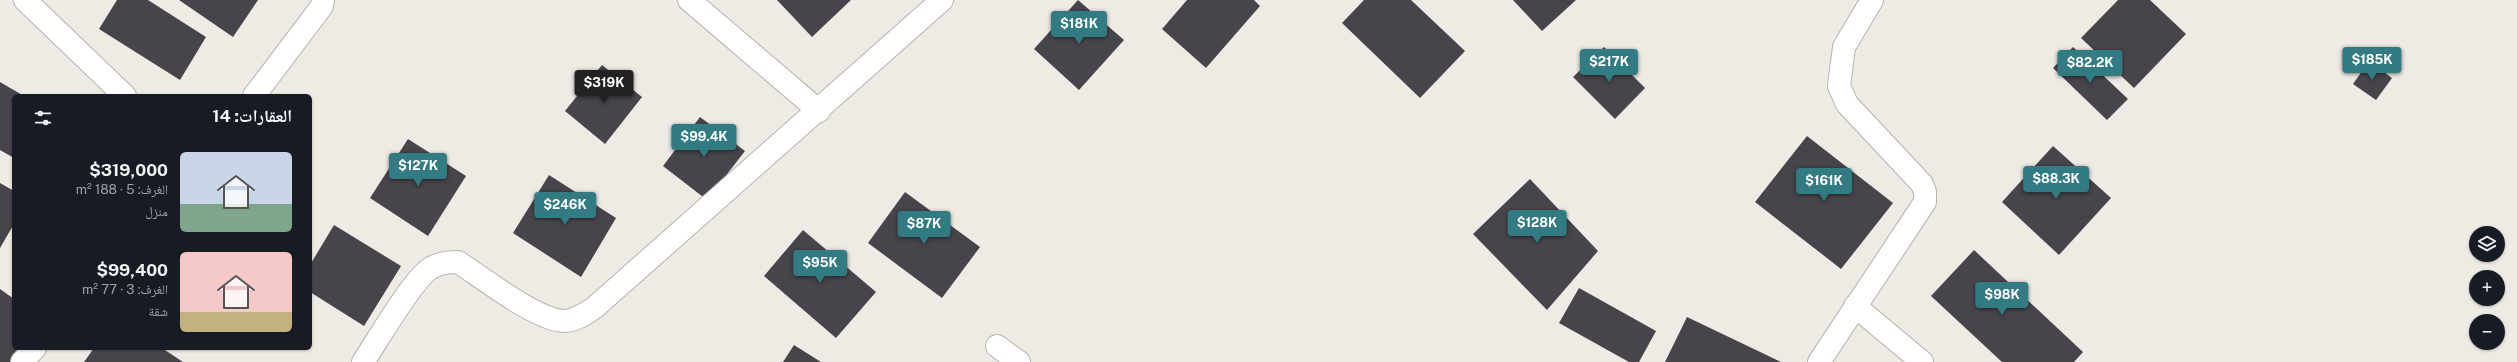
<!DOCTYPE html>
<html lang="ar">
<head>
<meta charset="utf-8">
<style>
	body { margin:0; font-family:"Public Sans","Noto Naskh Arabic",sans-serif; background:#20242c; color:#f1f3f6; direction:rtl; height:100vh; display:flex; flex-direction:column; font-size:15px; white-space:nowrap }
	* { box-sizing:border-box; margin:0 }
	p { font-size:13px; color:#9ea1a6 }
	.icon { flex:none; width:22px; height:22px; fill:none; stroke:currentColor; stroke-width:2; stroke-linecap:round; stroke-linejoin:round }
	.map { position:relative; flex:1; overflow:hidden; direction:ltr }
	.details { position:absolute; left:12px; top:94px; width:300px; height:256px; display:flex; flex-direction:column; background:#171b24; border-radius:6px; box-shadow:0 1px 3px #0004; direction:rtl }
	.details>* { flex:none }
	.controls { position:absolute; left:2469px; top:226px; display:grid; gap:8px }
	.controls a { display:grid; place-items:center; width:36px; height:36px; border-radius:50%; background:#171b24; box-shadow:0 1px 3px #0004; font-size:20px }
	.price { position:absolute; translate:-50% -34px; padding:0 9px; border-radius:4px; background:#337b83; color:#fff; font-size:13px; line-height:26px; filter:drop-shadow(0 1px 2px #0008) }
	.price::after { content:''; position:absolute; left:50%; top:24px; width:12px; height:9px; margin-left:-6px; background:inherit; clip-path:polygon(0 0,100% 0,50% 100%) }
	.price.active { background:#222; color:#fff }
	ul { padding:0; list-style:none }
	li { display:flex; align-items:center; gap:12px; height:100px; padding:0 20px }
	li span { display:grid; place-items:center; flex:none; width:112px; height:80px; border-radius:6px; color:#555 }
	li>.icon { margin-inline-start:auto }
	span .icon { width:48px; height:48px; fill:#fffc; stroke-width:1 }
	li b { font-size:17px }
	h2 { display:flex; justify-content:space-between; align-items:center; height:48px; padding:0 20px; font-size:17px }
	.map>svg:first-child { display:block }
	.building { fill:#47454b }
	.lines { fill:none; stroke-linecap:round; stroke-linejoin:round }
	.street-casing { stroke:#b5b3ac; stroke-width:24 }
	.street { stroke:#fff; stroke-width:22 }
</style>
</head>
<body>
<div class="map">
<svg width="2517" height="362" viewBox="0 0 2517 362">
	<rect width="100%" height="100%" fill="#eeebe5"/>
	<!-- building -->
	<path class="building" d="M117,0h31l58,37 -26,43 -81,-51z
		M179,0h79l-25,37z
		M777,0h74l-39,37z
		M1078,0l46,40 -45,50 -45,-41z
		M1187,0h67l6,6 -54,62 -44,-39z
		M1364,0h47l54,51 -45,47 -78,-75z
		M1513,0h63l-34,31z
		M2118,0h32l36,34 -52,54 -53,-50z
		M1604,47l41,41 -30,31 -42,-42z
		M2073,47l55,52 -21,21 -54,-52z
		M2369,61l23,17 -16,22 -23,-16z
		M602,65l40,32 -37,47 -40,-33z
		M0,82l24,14h-10v62l-14,-8z
		M700,117l45,34 -38,49 -44,-34z
		M1807,136l86,67 -52,66 -86,-67z
		M408,139l58,37 -38,60 -58,-38z
		M2053,146l58,52 -52,57 -57,-53z
		M549,175l67,43 -35,59 -68,-44z
		M1530,179l68,72 -51,59 -74,-76z
		M0,183l14,8v33l-14,24z
		M905,192l75,55 -38,51 -74,-55z
		M334,225l67,41 -37,60 -54,-34v-27z
		M803,230l73,62 -40,46 -72,-62z
		M1974,250l109,102 -9,10h-72l-71,-66z
		M1579,288l77,43 -17,31h-10l-70,-39z
		M0,289l14,10v49h8l-10,14h-12z
		M1687,317l94,45h-116z
		M794,345l27,17h-38z
		M94,348h68l21,14h-99z"/>
	<g class="lines">
		<!-- street casing -->
		<g class="street-casing">
			<path id="street" d="M25,0l100,96
				M689,0l130,111
				M254,96l68,-90 1,-6
				M1855,306l67,56
				M997,346l22,16
				M22,362l13,-14
				M363,362c13,-19 51,-85 68,-94 8,-5 18,-6 27,-6 25,16 78,58 106,59 11,0 21,-7 30,-13l348,-308
				M1819,362l106,-160v-10l-3,-8 -75,-80 -8,-18 5,-39 28,-47"/>
		</g>
		<!-- street -->
		<use href="#street" class="street"/>
	</g>
</svg>
<div class="controls">
<a><svg class="icon" aria-label="layers" viewBox="0 0 24 24"><path d="M12 4l9 5-9 5-9-5zM3 14l9 5 9-5"/></svg></a>
<a>+</a>
<a>−</a>
</div>
<b class="price" style="left:1079px;top:45px">$181K</b>
<b class="price" style="left:2372px;top:81px">$185K</b>
<b class="price" style="left:1609px;top:83px">$217K</b>
<b class="price" style="left:2090px;top:84px">$82.2K</b>
<b class="price active" style="left:604px;top:104px">$319K</b>
<b class="price" style="left:704px;top:158px">$99.4K</b>
<b class="price" style="left:418px;top:187px">$127K</b>
<b class="price" style="left:2056px;top:200px">$88.3K</b>
<b class="price" style="left:1824px;top:202px">$161K</b>
<b class="price" style="left:565px;top:226px">$246K</b>
<b class="price" style="left:1537px;top:244px">$128K</b>
<b class="price" style="left:924px;top:245px">$87K</b>
<b class="price" style="left:820px;top:284px">$95K</b>
<b class="price" style="left:2002px;top:316px">$98K</b>
<section class="details">
<h2>العقارات: 14<svg class="icon" aria-label="filters" viewBox="0 0 24 24"><path d="M4 7h16M4 17h16"/><circle cx="9" cy="7" r="2"/><circle cx="15" cy="17" r="2"/></svg></h2>
<ul>
<li><span style="background:linear-gradient(#c9d6e8 65%,#7fa58c 0)"><svg class="icon" aria-label="home" viewBox="0 0 24 24"><path d="M3 11l9-7 9 7M6 9v11h12V9"/></svg></span><div><b>$319,000</b><p>الغرف: 5 · 188 m²</p><p>منزل</p></div></li>
<li><span style="background:linear-gradient(#f6c9c9 75%,#c2b280 0)"><svg class="icon" aria-label="home" viewBox="0 0 24 24"><path d="M3 11l9-7 9 7M6 9v11h12V9"/></svg></span><div><b>$99,400</b><p>الغرف: 3 · 77 m²</p><p>شقة</p></div></li>
</ul>
</section>
</div>
</body>
</html>
